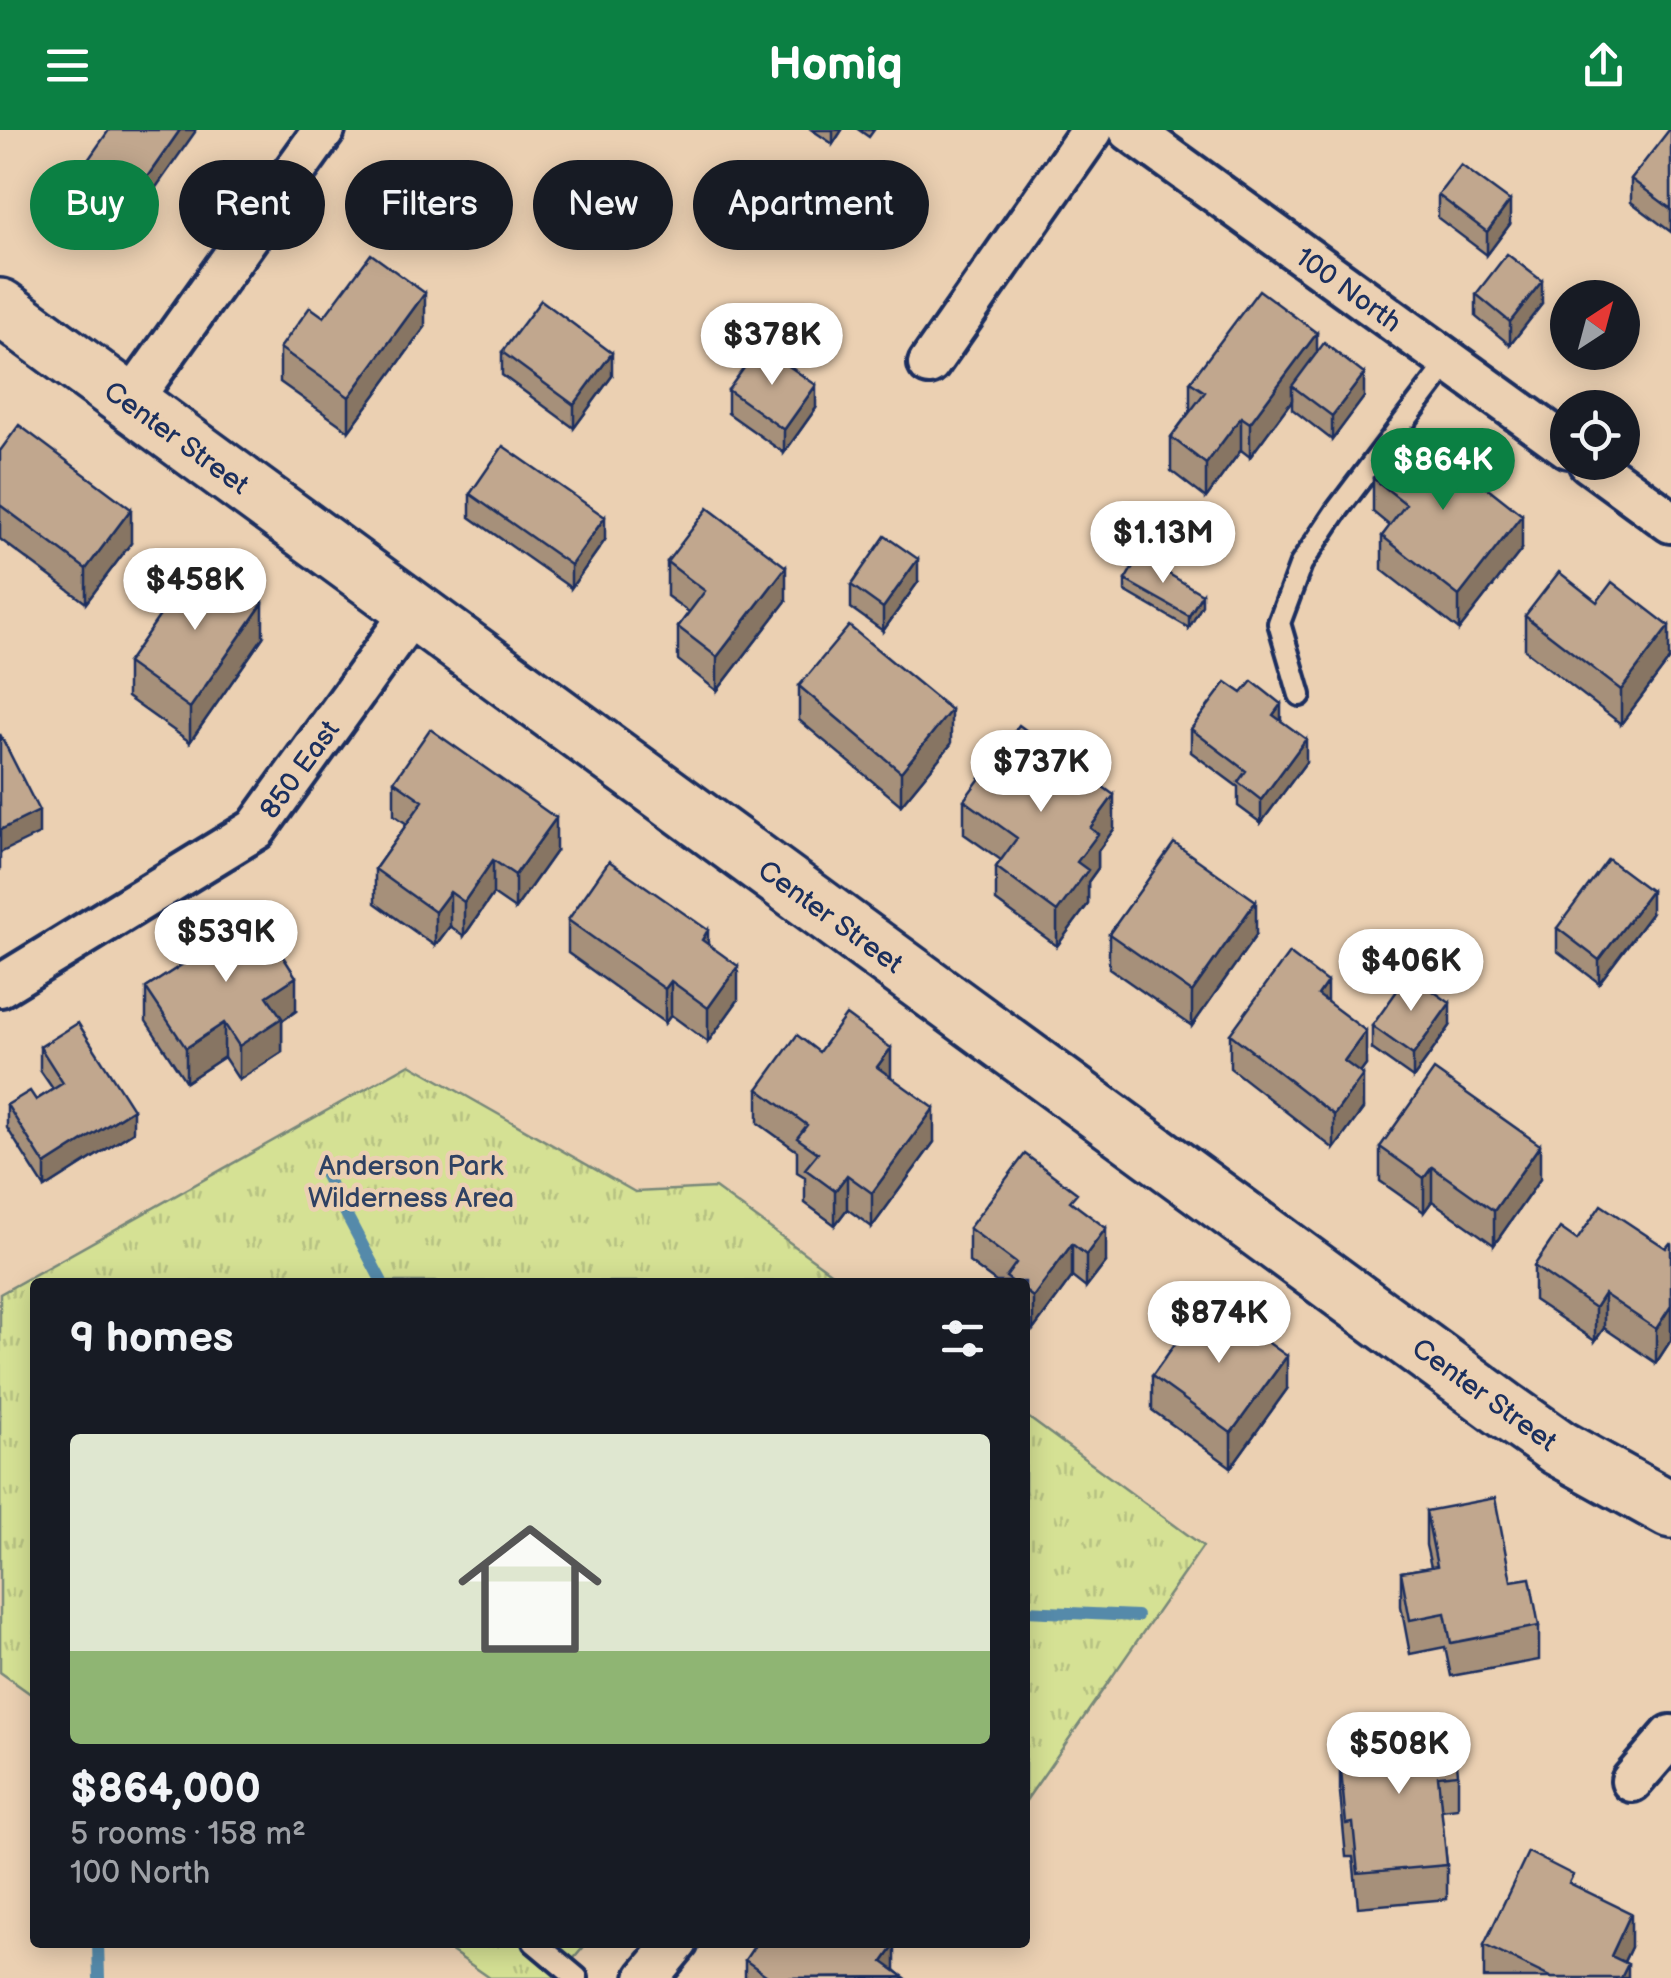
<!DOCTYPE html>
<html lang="en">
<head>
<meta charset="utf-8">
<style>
	body { margin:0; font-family:"Balsamiq Sans",sans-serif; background:#20242c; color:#f1f3f6; height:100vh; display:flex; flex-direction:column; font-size:38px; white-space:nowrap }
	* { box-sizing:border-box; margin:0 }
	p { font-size:32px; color:#9ea1a6 }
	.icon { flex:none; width:55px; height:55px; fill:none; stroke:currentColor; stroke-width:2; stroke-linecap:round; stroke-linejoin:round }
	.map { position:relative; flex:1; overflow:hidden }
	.drawer { position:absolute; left:30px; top:1148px; width:1000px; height:670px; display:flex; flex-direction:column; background:#171b24; border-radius:10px; box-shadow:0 5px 25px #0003 }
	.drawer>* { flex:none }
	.guide { position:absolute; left:30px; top:30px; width:1000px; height:90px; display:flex; gap:20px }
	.needle { width:65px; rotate:36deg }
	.buttons { position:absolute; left:1550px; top:150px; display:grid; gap:20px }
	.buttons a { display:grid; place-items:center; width:90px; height:90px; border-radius:50%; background:#171b24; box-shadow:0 5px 25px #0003; font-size:50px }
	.price { position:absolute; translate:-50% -85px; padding:0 22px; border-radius:35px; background:#fff; color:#222; font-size:32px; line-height:65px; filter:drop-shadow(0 2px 5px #0008) }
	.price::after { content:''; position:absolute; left:50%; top:60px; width:30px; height:22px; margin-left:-15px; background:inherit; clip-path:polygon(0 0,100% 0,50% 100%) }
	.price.active { background:#0b8043; color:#fff }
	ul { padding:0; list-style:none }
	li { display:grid; align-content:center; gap:20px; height:530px; padding:0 40px }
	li+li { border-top:2px solid #363941 }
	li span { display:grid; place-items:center; height:310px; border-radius:10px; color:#555 }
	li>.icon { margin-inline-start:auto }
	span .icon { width:180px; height:180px; fill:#fffc; stroke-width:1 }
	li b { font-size:42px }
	h2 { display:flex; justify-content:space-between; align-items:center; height:120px; padding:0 40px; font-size:42px }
	.pill { padding:0 35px; border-radius:45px; background:#171b24; box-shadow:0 5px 25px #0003; font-size:35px; line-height:90px }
	.pill.active { background:#0b8043; color:#fff }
	header { display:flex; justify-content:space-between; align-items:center; height:130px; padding:0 40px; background:#0b8043; color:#fff; font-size:45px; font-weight:700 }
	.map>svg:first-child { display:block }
	.park { fill:url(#park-tufts); stroke:#788879; stroke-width:2.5 }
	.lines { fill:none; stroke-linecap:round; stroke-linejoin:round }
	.stream { stroke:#558aaa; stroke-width:12 }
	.lane-casing { stroke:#1b2f5e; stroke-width:28 }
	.street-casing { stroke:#1b2f5e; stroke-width:48 }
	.secondary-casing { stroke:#1b2f5e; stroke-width:62 }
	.lane { stroke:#ebd0b2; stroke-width:20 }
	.street { stroke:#ebd0b2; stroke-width:40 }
	.secondary { stroke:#ebd0b2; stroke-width:55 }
	.wall { fill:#a6907a; stroke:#1b2f5e; stroke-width:2.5 }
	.shaded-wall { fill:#877563; stroke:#1b2f5e; stroke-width:2.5 }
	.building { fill:#c1a78e; stroke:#1b2f5e; stroke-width:2.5 }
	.labels { text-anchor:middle; stroke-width:9; stroke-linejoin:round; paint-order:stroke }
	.street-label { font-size:28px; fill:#1b2f5e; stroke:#ebd0b2 }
	.park-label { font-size:28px; fill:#2e4163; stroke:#ebd0b2 }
</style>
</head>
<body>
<header><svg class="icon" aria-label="menu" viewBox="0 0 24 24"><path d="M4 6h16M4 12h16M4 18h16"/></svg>Homiq<svg class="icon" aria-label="share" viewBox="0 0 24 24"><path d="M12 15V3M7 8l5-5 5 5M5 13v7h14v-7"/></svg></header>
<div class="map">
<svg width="1671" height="1848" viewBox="0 0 1671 1848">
	<defs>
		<pattern id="park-tufts" width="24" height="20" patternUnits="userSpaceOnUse" patternTransform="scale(2.5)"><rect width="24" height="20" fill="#d5e194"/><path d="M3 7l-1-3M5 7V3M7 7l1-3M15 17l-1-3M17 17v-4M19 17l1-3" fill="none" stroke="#b6c182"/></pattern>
	</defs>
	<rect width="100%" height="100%" fill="#ebd0b2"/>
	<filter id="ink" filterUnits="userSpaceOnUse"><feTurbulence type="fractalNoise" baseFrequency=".01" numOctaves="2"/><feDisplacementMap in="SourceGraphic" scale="20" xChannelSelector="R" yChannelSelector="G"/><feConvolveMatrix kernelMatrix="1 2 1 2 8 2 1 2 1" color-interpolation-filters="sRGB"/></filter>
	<g filter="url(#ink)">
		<!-- park -->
		<path class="park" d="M410,934l225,128 80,-4 129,94h-809v415l-35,-25v-378z
			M1025,1285l178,131 -178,256z
			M440,1813h147l-30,35h-67z"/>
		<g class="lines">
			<!-- stream -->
			<path class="stream" d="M325,1044l57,108
				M1025,1481l112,5
				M98,1812l1,36"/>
			<!-- lane casing -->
			<g class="lane-casing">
				<path id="lane" d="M1300,565l-21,-72 22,-59 34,-51 114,-151
					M534,1812l43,36"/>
			</g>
			<!-- street casing -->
			<g class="street-casing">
				<path id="street" d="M1130,0l438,317
					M929,234l163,-234
					M130,272l194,-272
					M1589,332l82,60
					M0,856l256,-157 157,-218
					M1632,1651l39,-45
					M647,1848l30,-36"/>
			</g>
			<!-- secondary casing -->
			<g class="secondary-casing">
				<path id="secondary" d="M0,177l1505,1103 54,38 112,62"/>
			</g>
			<!-- lane -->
			<use href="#lane" class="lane"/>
			<!-- street -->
			<use href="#street" class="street"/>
			<!-- secondary -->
			<use href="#secondary" class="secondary"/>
		</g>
		<!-- wall -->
		<path class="wall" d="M195,0l-69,100 -47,-34v-23z
			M812,0h30l-9,14z
			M859,0h15l-5,7z
			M1671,0v102l-40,-30v-23z
			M1438,65l72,29 -23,31 -49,-37z
			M1476,164l66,10 -32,41 -34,-28z
			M324,187l101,10 -76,104 -69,-49v-34z
			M502,222l110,24 -38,52 -72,-53z
			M1317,223l47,44 -32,43 -40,-31v-9l-42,57 -9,-7 -35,48 -35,-27v-34l19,-26v-29z
			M728,260l88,18 -32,45 -56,-40z
			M0,321l131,92 -45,60 -86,-64z
			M1373,348l149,71 -63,81 -77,-60v-34l8,-10 -17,-14z
			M470,364l135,46 -34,48 -101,-71z
			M667,432l119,39 -69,90 -39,-31v-33l11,-15 -22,-16z
			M1125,450l77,25 -13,23 -64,-37z
			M918,452l-35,49 -32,-23v-23z
			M1525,486l144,44 -48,64 -96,-74z
			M263,507l-73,105 -63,-45v-34z
			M799,556l152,58 -50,61 -102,-85z
			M1281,591l25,41 -45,61 -23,-17v-19l-47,-35v-23z
			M394,651l162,70 -41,58 -22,-15 -29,42 -14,-10 -15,20 -60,-43v-34l32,-45 -13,-9z
			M964,670l150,29 -16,22v17l-10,14v22l-31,42 -61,-45v-34l5,-7 -37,-26z
			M1651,784l-52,69 -42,-32v-23z
			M568,790l140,25 30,55 -30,42 -37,-27 -6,8 -97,-70z
			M212,804l84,77 -14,10v31l-43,28 -15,-23 -38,25 -40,-61v-33l66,-42z
			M1109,804l147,1 -64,91 -83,-58z
			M1327,872l39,63 -6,8 3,36 -29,40 -104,-81v-34z
			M1372,896h78l-37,52 -41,-29z
			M40,917l93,85 -88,56 -38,-60v-23l29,-5 17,-11 -13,-19z
			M819,922l72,25 43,65 -62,85 -25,-18 -12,16 -30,-22v-26l-8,-5v-21l-39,-28v-34z
			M1380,1017l160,32 -46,66 -62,-44 -8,11 -44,-31z
			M1077,1076l29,56 -20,26 -14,-11 -39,53 -8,-5v-43h-29l-27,-20v-34z
			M1577,1110l89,8 5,-4v96l-15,23 -52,-35 -9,13 -61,-41v-34z
			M1152,1246l135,13 -56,78 -79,-57z
			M1426,1381l85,70 28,45v34l-88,16 -6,-29 -35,7 -9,-48v-34l30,-5 -5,-22z
			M1358,1603l100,41v34l-17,2 6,55v34l-89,8 -5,-50h-7l-6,-64v-34l18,-2z
			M1573,1755l58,62 -7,15 4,16h-144v-33z
			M745,1830l150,10 9,8h-159z"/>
		<!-- shaded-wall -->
		<path class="shaded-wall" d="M180,0h15v2l-69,98v-23z
			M833,0h9l-9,14z
			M1510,71v23l-23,31v-23z
			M1542,151v23l-32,41v-23z
			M425,163v34l-76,104v-34z
			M1317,203v34l-25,19v14l-42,57v-34z
			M612,223v23l-38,52v-23z
			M1364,244v23l-32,43v-24z
			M816,255v23l-32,45v-23z
			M1241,287v33l-35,48v-34z
			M131,379v34l-45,60v-34z
			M1522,385v34l-63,81v-34z
			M605,387v23l-34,48v-23z
			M918,429v23l-35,49v-23z
			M786,437v34l-69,90v-34z
			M1202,464v11l-13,23v-12z
			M263,473v34l-73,105v-34z
			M1669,496v34l-48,64v-34z
			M1281,574v23l-8,-12z
			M951,580v34l-50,61v-33z
			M1306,609v23l-45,61v-23z
			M1114,665v34l-16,22v17l-10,14v22l-31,42v-34l33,-84z
			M39,681v23l-39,19v18v-41z
			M556,688v33l-41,58v-34z
			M493,730v34l-29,42v-34z
			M1651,761v23l-52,69v-23z
			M450,762v34l-15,20v-34z
			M1256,771v34l-64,91v-34z
			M708,800v34l-6,-24z
			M738,836v34l-30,42v-34z
			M296,847v34l-14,10v31l-43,28v-34l28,-50z
			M671,851v34l-6,8v-34z
			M1327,852v34l-9,-21z
			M1450,873v23l-37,52v-23z
			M224,893v34l-38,25v-34z
			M1366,901v34l-22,30v-34z
			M891,918v34l-14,-15z
			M1363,945v34l-29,40v-34z
			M934,978v34l-62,85v-34z
			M133,979v23l-88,56v-23z
			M1540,1015v34l-46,66v-34z
			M1432,1037v34l-8,11v-34z
			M847,1045v34l-12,16v-34z
			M1106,1098v34l-20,26v-33z
			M1072,1114v33l-39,53v-33z
			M1604,1164v34l-9,13v-33z
			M1671,1176v34l-15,23v-34z
			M1287,1226v33l-56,78v-34z
			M1631,1783v34l-15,31 -5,-22z
			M895,1815v33l-12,-16z
			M1628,1834v14h-7z"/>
		<!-- building -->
		<path class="building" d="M109,0h71l-54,77 -47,-34z
			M1669,0h2v79l-40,-30z
			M1461,35l49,36 -23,31 -49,-37z
			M371,124l54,39 -76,104 -69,-49 30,-41 14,10z
			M1507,124l35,27 -32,41 -34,-28z
			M1259,160l58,43 -67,90 -9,-6 -35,47 -35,-27 34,-45 -15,-10z
			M541,170l71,53 -38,52 -72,-53z
			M1324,213l40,31 -32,42 -40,-30z
			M760,216l56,39 -32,45 -56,-40z
			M19,295l112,84 -45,60 -86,-64v-54z
			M1412,298l110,87 -63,81 -77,-60 24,-32 -33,-26z
			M503,316l102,71 -34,48 -101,-71z
			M708,378l78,59 -69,90 -39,-30 27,-36 -38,-29z
			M885,406l33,23 -35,49 -32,-23z
			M1139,426l63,38 -13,22 -64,-36z
			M199,429l64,44 -73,105 -63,-45z
			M1559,442l38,30 15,-20 57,44 -48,64 -96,-74z
			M849,496l102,84 -50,62 -102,-86z
			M1252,551l29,23 -8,11 33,24 -45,61 -23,-18 8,-11 -55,-42 35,-47 16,11z
			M1019,595l95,70 -24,33 8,6 -21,28 11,8 -31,42 -61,-45 21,-29 -53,-38z
			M430,599l126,89 -41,57 -22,-15 -29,42 -14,-10 -15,20 -60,-43 48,-68 -29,-20z
			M0,604l39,77 -39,19z
			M1174,713l82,58 -64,91 -83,-58z
			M1608,729l43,32 -52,69 -42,-32z
			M609,731l99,69 -6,10 36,26 -30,42 -37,-27 -6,8 -97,-69z
			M252,778l44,69 -29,19 15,22 -43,28 -15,-23 -38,25 -40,-60 71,-46 -5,-8z
			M1289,823l38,29 -9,13 48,36 -22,30 19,14 -29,40 -104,-81z
			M1409,844l41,29 -37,52 -41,-29z
			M846,885l45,33 -14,19 57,41 -62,85 -25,-18 -12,16 -30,-22 13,-16 -21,-15 10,-13 -49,-36 39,-54 22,17z
			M78,893l55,86 -88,56 -38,-60 23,-14 6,9 27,-17 -23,-36z
			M1434,940l106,75 -46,66 -62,-44 -8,11 -44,-31z
			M1025,1024l52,39 -7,8 36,27 -20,27 -14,-11 -39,53 -8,-6v-9h-12l-7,-5 10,-14 -47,-35z
			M1601,1075l65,43 4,-5 1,1v62l-15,23 -52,-35 -9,14 -61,-42 26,-38 17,12z
			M1207,1169l80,57 -56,77 -79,-57z
			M1495,1368l16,83 19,-3 9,48 -88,17 -6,-30 -35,7 -9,-48 36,-6 -11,-55z
			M1453,1594l5,50 -20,2 9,89 -89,8 -5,-50 -7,1 -6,-65 20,-2 -2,-24z
			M1528,1722l45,23 -4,8 62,30 -20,43 17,8 -7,14h-69l-68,-33z
			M757,1812h134l4,3 -12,17 21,15 -134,1 -25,-18z"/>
	</g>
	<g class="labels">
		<!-- street labels -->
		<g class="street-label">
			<text transform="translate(1349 159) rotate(36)" y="10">100 North</text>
			<text transform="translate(177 307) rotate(36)" y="10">Center Street</text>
			<text transform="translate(299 639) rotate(-54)" y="10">850 East</text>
			<text transform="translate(831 786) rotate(36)" y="10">Center Street</text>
			<text transform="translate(1485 1264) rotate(36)" y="10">Center Street</text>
		</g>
		<!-- park labels -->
		<g class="park-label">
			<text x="411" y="1045">Anderson Park<tspan x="411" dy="32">Wilderness Area</tspan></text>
		</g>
	</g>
</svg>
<div class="buttons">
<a><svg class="needle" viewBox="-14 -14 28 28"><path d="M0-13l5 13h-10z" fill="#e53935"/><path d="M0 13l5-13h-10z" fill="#9ea1a6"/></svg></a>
<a><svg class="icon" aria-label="locate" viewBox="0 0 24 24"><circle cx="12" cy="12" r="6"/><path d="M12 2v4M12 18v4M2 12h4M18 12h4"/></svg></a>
</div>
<b class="price" style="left:772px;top:258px">$378K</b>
<b class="price active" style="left:1443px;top:383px">$864K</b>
<b class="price" style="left:1163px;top:456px">$1.13M</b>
<b class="price" style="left:195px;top:503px">$458K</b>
<b class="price" style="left:1041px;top:685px">$737K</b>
<b class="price" style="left:226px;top:855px">$539K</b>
<b class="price" style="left:1411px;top:884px">$406K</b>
<b class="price" style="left:1219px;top:1236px">$874K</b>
<b class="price" style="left:1399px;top:1667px">$508K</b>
<div class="guide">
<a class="pill active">Buy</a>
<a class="pill">Rent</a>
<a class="pill">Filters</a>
<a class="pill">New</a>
<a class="pill">Apartment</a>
</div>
<section class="drawer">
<h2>9 homes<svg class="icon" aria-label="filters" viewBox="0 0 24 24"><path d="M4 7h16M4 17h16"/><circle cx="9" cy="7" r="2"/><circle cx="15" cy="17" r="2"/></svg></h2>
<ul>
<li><span style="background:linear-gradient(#dfe7d0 70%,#8fb573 0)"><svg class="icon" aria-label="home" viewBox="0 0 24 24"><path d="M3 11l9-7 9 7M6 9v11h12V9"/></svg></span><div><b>$864,000</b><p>5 rooms · 158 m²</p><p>100 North</p></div></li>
</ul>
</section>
</div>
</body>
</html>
